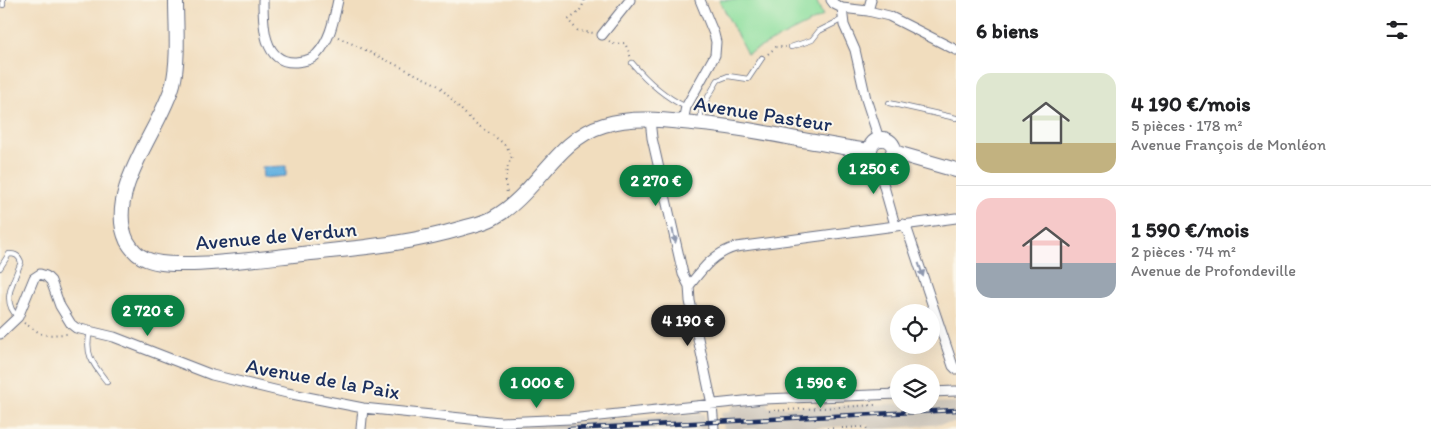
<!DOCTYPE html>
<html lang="fr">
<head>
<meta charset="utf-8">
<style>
	body { margin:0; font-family:Itim,sans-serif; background:#f2f2f2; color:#202124; height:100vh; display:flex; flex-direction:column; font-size:19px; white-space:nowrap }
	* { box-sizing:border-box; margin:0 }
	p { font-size:16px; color:#757577 }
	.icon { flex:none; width:28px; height:28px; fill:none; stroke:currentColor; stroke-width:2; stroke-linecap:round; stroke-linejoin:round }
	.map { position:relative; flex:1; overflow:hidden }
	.panel { display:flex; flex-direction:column; background:#fff; width:475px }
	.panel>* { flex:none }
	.tools { position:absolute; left:890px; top:304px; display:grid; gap:10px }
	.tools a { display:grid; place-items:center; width:50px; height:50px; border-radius:50%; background:#fff; box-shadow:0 5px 20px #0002; font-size:25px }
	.price { position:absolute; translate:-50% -42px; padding:0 11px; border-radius:18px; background:#0b8043; color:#fff; font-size:16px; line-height:32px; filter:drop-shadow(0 1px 2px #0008) }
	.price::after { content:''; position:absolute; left:50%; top:30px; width:15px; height:11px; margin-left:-8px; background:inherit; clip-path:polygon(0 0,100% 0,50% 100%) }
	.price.current { background:#222; color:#fff }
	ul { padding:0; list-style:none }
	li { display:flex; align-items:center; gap:15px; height:125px; padding:0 20px }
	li+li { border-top:1px solid #e0e0e0 }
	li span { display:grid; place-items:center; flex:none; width:140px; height:100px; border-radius:15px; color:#555 }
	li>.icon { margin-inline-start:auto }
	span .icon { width:60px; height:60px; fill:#fffc; stroke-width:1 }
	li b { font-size:21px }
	h2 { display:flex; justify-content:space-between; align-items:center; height:60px; padding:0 20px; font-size:21px }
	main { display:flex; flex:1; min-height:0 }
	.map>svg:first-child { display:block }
	.industrial { fill:#cbc3b8 }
	.green { fill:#8edf9e; stroke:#54877e }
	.water { fill:#67b2e0; stroke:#41709f }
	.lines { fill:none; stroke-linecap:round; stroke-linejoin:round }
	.lane-casing { stroke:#666c80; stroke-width:6 }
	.street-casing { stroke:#666c80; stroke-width:11 }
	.primary-casing { stroke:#666c80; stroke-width:16 }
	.path { stroke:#666c80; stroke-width:2; stroke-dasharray:1 4; stroke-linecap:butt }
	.lane { stroke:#fff; stroke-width:4.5 }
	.street { stroke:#fff; stroke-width:9 }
	.primary { stroke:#fff; stroke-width:14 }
	.rail-casing { stroke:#1b2f5e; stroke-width:4.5 }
	.rail { stroke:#fbf7ec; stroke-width:2.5; stroke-dasharray:8; stroke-linecap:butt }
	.oneway { fill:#8d97ae }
	.labels { text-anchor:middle; stroke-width:4; stroke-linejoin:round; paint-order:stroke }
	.street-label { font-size:21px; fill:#1b2f5e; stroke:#fbf7ec }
</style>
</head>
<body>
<main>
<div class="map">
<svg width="956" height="429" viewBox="0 0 956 429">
	<rect width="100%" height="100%" fill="#fbf7ec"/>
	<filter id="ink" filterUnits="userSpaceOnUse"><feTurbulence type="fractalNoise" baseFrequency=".02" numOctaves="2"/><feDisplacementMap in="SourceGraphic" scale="10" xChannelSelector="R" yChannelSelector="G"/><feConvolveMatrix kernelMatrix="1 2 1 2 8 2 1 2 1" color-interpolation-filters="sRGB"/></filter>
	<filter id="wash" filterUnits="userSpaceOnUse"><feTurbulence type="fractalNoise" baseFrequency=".0096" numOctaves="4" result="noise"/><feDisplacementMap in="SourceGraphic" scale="20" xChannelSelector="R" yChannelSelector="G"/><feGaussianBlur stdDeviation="1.12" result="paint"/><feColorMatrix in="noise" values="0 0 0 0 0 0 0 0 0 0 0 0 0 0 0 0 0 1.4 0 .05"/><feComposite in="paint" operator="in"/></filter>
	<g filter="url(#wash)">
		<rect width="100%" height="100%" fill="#f1ddbe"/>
		<!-- industrial -->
		<path class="industrial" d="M767,401l1,6 131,-3v1h32v-2l25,-1v21l-76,6h-12v-4l-51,3v1h-93l-3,-16 9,-1 2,-6z
			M704,414l2,15h-235l35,-2z"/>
		<!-- green -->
		<path class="green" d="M719,0h97l7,16 -76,38z"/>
		<!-- water -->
		<path class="water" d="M286,166v10l-23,2 -1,-11z"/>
	</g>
	<g filter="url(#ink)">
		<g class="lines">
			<!-- lane casing -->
			<g class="lane-casing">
				<path id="lane" d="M3,5v-5
					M791,47l21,-7 7,-9 24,-12
					M632,63c15,18 33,34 54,44
					M889,103l67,15
					M701,123v-11l3,-8 14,-24 10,-4 20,3 14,-21
					M0,268l9,-14c7,0 10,2 12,8 -7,19 -21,39 -3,55
					M90,332c-6,23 4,33 17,50"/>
			</g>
			<!-- street casing -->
			<g class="street-casing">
				<path id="street" d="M263,0c0,24 0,64 33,62 8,-1 16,-2 21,-8 14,-15 17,-36 21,-54
					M831,0l3,4 8,4 2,17 11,25 11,49 13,40
					M842,8l26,3 21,5 67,34
					M868,11l3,-11
					M602,35l28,-35
					M650,120l2,18 31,136 6,12 1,15 22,103 2,25
					M683,121l3,-14 29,-52 1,-13 -2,-8 -14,-34
					M880,163l-1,6 16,56
					M903,224l5,8 45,134 3,3
					M689,286c14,-18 25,-33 47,-39l220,-29
					M0,334l18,-17 16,-39 6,-4 6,2 5,5 9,25 11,18 5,4 38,9 98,38 75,18 76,15 137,14 70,-3 193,-20 136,-5
					M931,392l25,-1
					M361,429l2,-21"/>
			</g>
			<!-- primary casing -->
			<g class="primary-casing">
				<path id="primary" d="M176,0c0,26 3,59 -3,84 -12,45 -69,108 -46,157 4,7 11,15 19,18 14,6 32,5 47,5 37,-1 73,-6 109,-10 55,-6 108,-10 161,-26 10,-3 21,-5 30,-10 43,-23 63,-79 111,-93 29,-9 60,-5 89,-2 35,3 70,9 104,16 24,4 48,9 73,12
					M870 151a12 12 0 1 1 24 0a12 12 0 1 1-24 0Z
					M893,152l63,18"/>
			</g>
			<!-- path -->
			<path class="path" d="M584,0c-1,9 -8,15 -16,20l10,11 16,2
				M338,37l98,47c14,12 23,25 36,36 12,12 33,19 40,36 -6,12 -8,24 -5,37
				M609,41l5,3 11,-1 6,15
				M768,54l8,-7h10
				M24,323l19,12 25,-1
				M769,411l106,-6
				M817,429l49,-2 1,2"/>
			<!-- lane -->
			<use href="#lane" class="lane"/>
			<!-- street -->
			<use href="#street" class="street"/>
			<!-- primary -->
			<use href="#primary" class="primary"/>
			<!-- rail casing -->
			<g class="rail-casing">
				<path id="rail" d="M569,429l387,-19"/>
			</g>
			<!-- rail -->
			<use href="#rail" class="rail"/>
		</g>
		<!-- one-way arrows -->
		<defs><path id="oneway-solid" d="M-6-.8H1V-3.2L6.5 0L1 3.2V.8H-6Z" transform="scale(1.25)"/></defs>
		<g class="oneway">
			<use href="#oneway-solid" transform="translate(674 236) rotate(77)"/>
			<use href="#oneway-solid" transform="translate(921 270) rotate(71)"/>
		</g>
	</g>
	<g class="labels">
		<!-- street labels -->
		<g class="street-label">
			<text transform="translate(763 114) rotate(9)" y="7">Avenue Pasteur</text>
			<text transform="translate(276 236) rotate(-5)" y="7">Avenue de Verdun</text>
			<text transform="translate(323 379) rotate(10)" y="7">Avenue de la Paix</text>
		</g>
	</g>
</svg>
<div class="tools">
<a><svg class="icon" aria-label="locate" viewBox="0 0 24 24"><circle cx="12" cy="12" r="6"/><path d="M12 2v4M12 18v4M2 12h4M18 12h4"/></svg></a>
<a><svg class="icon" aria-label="layers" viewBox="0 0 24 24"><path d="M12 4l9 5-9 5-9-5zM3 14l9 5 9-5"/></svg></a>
</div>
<b class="price" style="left:874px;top:195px">1 250 €</b>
<b class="price" style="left:656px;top:207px">2 270 €</b>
<b class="price" style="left:148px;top:337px">2 720 €</b>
<b class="price current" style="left:688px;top:347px">4 190 €</b>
<b class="price" style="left:537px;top:409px">1 000 €</b>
<b class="price" style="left:821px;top:409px">1 590 €</b>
</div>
<section class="panel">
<h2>6 biens<svg class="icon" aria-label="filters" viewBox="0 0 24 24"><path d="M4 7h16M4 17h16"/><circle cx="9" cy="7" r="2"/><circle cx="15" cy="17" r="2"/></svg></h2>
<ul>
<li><span style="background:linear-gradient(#dfe7d0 70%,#c2b280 0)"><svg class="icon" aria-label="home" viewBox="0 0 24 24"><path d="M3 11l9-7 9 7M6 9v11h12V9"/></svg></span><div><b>4 190 €/mois</b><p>5 pièces · 178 m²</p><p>Avenue François de Monléon</p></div></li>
<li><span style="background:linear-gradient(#f6c9c9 65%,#9aa5b1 0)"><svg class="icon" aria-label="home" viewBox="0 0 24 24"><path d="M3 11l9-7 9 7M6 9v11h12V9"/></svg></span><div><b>1 590 €/mois</b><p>2 pièces · 74 m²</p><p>Avenue de Profondeville</p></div></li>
</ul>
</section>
</main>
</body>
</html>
